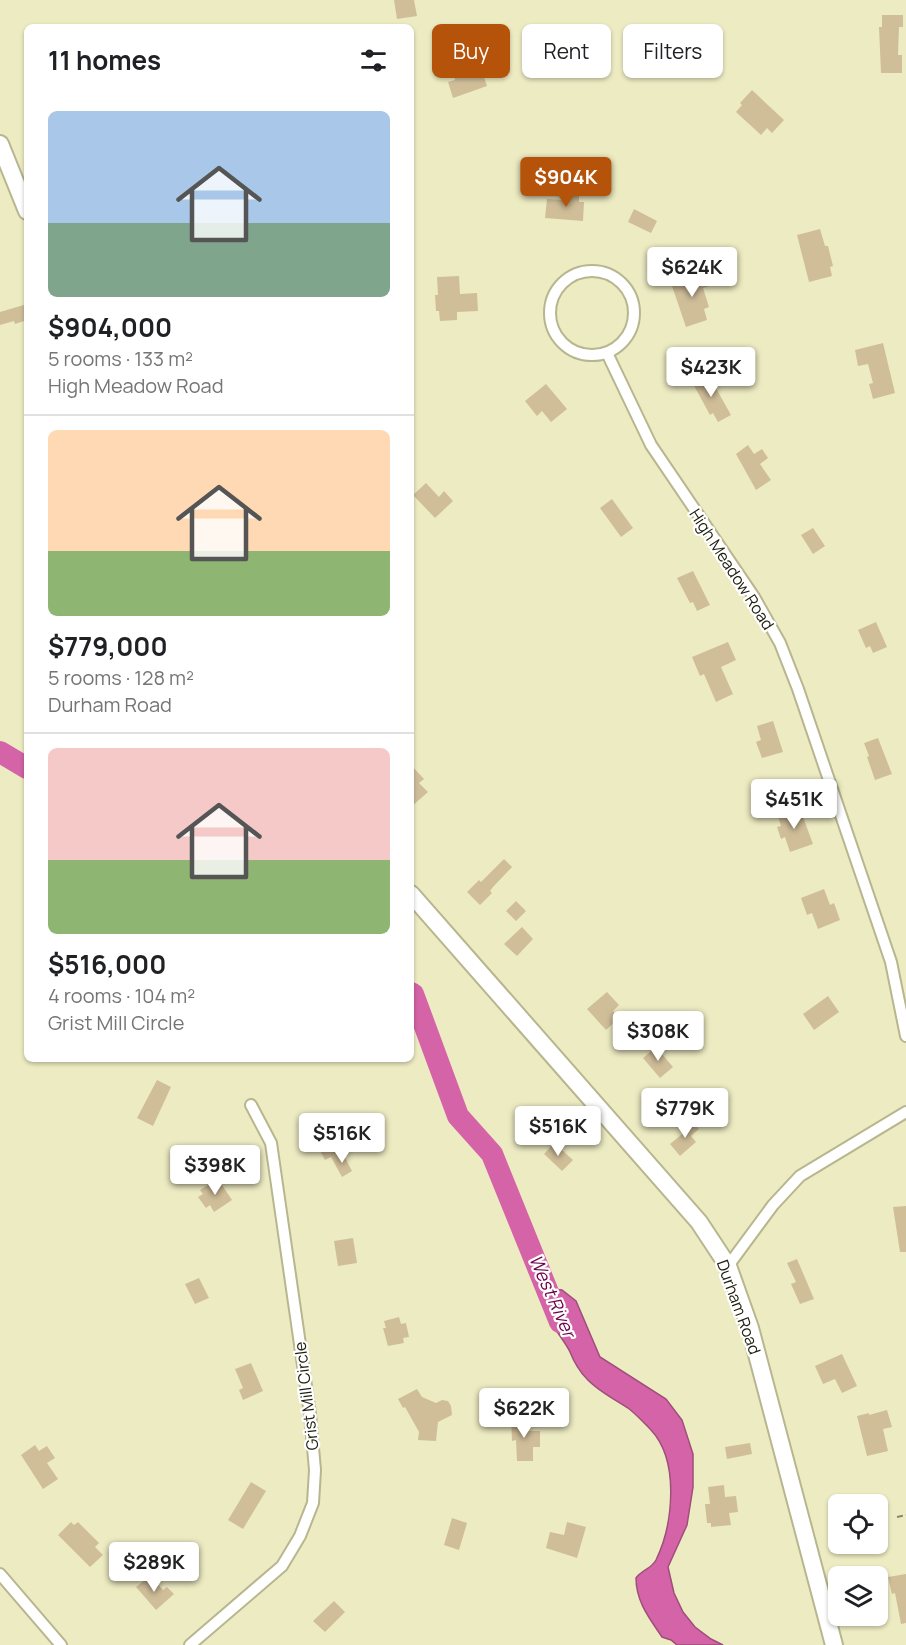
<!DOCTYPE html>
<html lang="en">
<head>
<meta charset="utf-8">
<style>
	body { margin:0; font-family:Manrope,sans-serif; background:#f2f2f2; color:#202124; height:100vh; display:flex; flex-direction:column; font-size:22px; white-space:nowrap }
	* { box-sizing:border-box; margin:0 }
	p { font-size:20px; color:#757577 }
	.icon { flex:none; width:33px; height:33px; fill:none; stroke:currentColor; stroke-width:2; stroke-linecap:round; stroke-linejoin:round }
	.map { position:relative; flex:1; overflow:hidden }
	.drawer { position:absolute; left:24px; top:24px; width:390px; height:1038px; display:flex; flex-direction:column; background:#fff; border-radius:9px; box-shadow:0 2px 4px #0004 }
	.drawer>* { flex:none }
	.banner { position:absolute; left:432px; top:24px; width:384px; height:54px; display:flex; gap:12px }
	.controls { position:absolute; left:828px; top:1494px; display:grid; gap:12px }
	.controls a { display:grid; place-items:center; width:60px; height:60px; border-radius:9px; background:#fff; box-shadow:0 2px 4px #0004; font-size:30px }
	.price { position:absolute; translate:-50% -51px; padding:0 14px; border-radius:6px; background:#fff; color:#222; font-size:20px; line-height:39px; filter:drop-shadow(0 2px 3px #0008) }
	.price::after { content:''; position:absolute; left:50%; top:36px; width:18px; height:14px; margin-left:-9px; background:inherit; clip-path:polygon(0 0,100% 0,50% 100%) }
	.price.active { background:#b45309; color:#fff }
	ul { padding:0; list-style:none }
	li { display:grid; align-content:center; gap:12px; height:318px; padding:0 24px }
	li+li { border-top:2px solid #e0e0e0 }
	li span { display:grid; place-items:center; height:186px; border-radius:9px; color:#555 }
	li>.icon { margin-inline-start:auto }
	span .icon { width:108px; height:108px; fill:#fffc; stroke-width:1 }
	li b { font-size:26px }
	h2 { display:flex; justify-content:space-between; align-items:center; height:72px; padding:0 24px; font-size:26px }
	.tag { padding:0 21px; border-radius:9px; background:#fff; box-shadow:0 2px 4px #0004; font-size:21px; line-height:54px }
	.tag.active { background:#b45309; color:#fff }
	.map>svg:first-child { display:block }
	.water { fill:#d463a7; stroke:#9e4f7a; stroke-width:1.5 }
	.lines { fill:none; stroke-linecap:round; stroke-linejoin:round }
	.river { stroke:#d463a7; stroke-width:22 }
	.building { fill:#d0be99 }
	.street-casing { stroke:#b8b68f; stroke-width:14 }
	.secondary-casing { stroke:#b8b68f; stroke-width:20 }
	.path { stroke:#89876b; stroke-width:2; stroke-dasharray:6 3; stroke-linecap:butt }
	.street { stroke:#fff; stroke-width:10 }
	.secondary { stroke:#fff; stroke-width:16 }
	.labels { text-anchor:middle; stroke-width:4.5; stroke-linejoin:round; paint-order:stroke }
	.street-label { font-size:16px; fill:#212011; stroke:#fff }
	.water-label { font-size:18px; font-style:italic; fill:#6e004d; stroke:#fff }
</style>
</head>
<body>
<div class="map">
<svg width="906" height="1645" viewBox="0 0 906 1645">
	<rect width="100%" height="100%" fill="#edebc2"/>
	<!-- water -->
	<path class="water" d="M553,1289l9,1 14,11 24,56 66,42 16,21 11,34v33l-6,38 -19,42 6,26 9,19 12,15 16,12 12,6h-46l-6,-5 -9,-3c-12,-18 -26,-35 -26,-59 6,-8 15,-9 20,-18 17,-35 24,-99 -5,-130 -7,-7 -15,-16 -23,-22 -14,-9 -30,-17 -41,-29 -8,-8 -13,-17 -17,-27 -8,-18 -39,-44 -17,-63z"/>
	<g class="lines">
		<!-- river -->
		<path class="river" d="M0,752l27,16
			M411,993l2,1 45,122 34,38 68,168"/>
	</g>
	<!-- building -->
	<path class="building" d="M394,0h20l3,16 -20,3z
		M882,15h21v12h-4l-1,28h4v18h-21l-2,-46h3z
		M491,57l5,16 -12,4 3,9 -34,12 -5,-16 7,-2 -3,-11z
		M752,90l32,30 -12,13 -5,-5 -6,7 -25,-23 6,-7 -2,-2z
		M565,193l14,1v8h5l-1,19 -38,-3 2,-19 17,1z
		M634,209l23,12 -6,12 -23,-11z
		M820,229l5,17h3l5,20 -3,1 2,9 -23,6 -12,-47z
		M705,272l5,14 -7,2 6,19 -5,2 3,11 -21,7 -15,-44z
		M459,276l1,18 17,-1 1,18 -21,1v8l-17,1 -1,-10h-3l-1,-16h3l-1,-18z
		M27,304v16l-12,4 -1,-3 -14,4v-13z
		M883,343l12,50 -22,6 -4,-15 4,-1 -5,-19 -10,2 -3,-16z
		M708,374l23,41 -13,7 -5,-9 -3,2 -18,-33z
		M546,384l21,25 -16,13 -9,-11 -5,5 -12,-15z
		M748,445l6,9 8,-5 6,9 -8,6 11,16 -15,10 -20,-36z
		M426,483l13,14 5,-6 9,10 -18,17 -22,-23z
		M612,499l21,29 -12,9 -21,-29z
		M813,528l12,18 -12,8 -12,-19z
		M693,571l17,34 -13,6 -4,-9 -3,1 -13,-25z
		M876,622l11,25 -14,6 -3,-7 -4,2 -8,-18z
		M728,642l8,18 -15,7 12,27 -17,8 -12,-28 -4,2 -8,-19z
		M773,721l10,31 -21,6 -6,-16 5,-2 -4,-14z
		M878,738l14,36 -17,6 -8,-23 2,-1 -5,-13z
		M411,765l13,14 -5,4 9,9 -17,15z
		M794,807l5,12 4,-2 10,27 -23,8 -5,-15 -4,2 -4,-12 4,-1 -4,-13z
		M504,859l8,8 -19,20 -3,4 2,2 -12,12 -13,-13 12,-12 2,2z
		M824,889l6,16 4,-2 6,17 -22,9 -6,-16 -5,2 -6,-17z
		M516,901l10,10 -10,10 -10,-10z
		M522,927l11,12 -16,17 -13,-12z
		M607,992l12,13 -6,6 6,7 -13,12 -19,-21z
		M828,996l11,16 -25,18 -11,-16z
		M656,1047l17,20 -13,11 -17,-20z
		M157,1080l14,7 -18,39 -16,-8z
		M692,1120l7,9 -8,7 5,6 -16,14 -10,-12 16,-13 -3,-3z
		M330,1136l9,17 -14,7 -9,-17z
		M554,1143l19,17 -11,11 -18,-17z
		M342,1152l10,19 -10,6 -11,-20z
		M218,1179l14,21 -18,12 -4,-7 -4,3 -8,-11 5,-3 -3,-4z
		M906,1206v46h-6l-7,-45z
		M353,1238l4,25 -19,3 -4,-25z
		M797,1259l17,40 -14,5 -9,-20 5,-2 -9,-19z
		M199,1278l10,20 -14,6 -10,-20z
		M399,1317l2,7 5,-1 3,14 -6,1 1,5 -16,3 -5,-18h3l-2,-7z
		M842,1354l15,32 -15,7 -7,-14 -12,5 -8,-18z
		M251,1363l12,28 -20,9 -4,-10 4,-2 -8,-19z
		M417,1389l5,8 14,6 6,-3 6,1 3,5 1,9 -14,7 -2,19 -18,-1 1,-8 -14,-25 -2,1 -5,-9z
		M887,1410l5,17 -9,2 5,22 -21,5 -10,-40 12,-3v2z
		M511,1417h17v14h12v16h-7v14h-16l-1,-21 -4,1z
		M750,1443l2,11 -25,5 -2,-12z
		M35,1445l4,6 8,-5 8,12 -8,5 11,16 -15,10 -22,-34z
		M251,1482l15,9 -23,38 -15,-9z
		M724,1485l1,12 11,-1 2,16 -9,1 2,12 -20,2v-4h-4l-2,-19h5l-2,-17z
		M452,1518l15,5 -8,27 -15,-5z
		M71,1522l3,3 4,-3 21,21 -4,4 8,8 -13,12 -32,-32z
		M567,1522l19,5 -9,31 -31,-10 4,-16 14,3z
		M906,1574v49l-5,1 -6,-31 -3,1 -4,-17z
		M150,1576l13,14 4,-3 7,7 -18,16 -20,-23z
		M334,1601l11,11 -20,20 -12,-11z"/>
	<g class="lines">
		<!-- street casing -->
		<g class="street-casing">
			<path id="street" d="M550 313a42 42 0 1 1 84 0a42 42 0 1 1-84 0Z
				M607,353l44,92 103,152 26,46 18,46 93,273 15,74
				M728,1266l45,-61 27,-29 106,-64
				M0,1574l61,71
				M190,1645l92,-79 18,-30 13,-33 2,-33 -5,-56 -39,-271 -20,-38"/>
		</g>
		<!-- secondary casing -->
		<g class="secondary-casing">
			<path id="secondary" d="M0,144l27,67
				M411,894l288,328 29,44 22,62 84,317"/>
		</g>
		<!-- path -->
		<path class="path" d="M897,1517l9,-2"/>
		<!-- street -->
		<use href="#street" class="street"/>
		<!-- secondary -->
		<use href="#secondary" class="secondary"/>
	</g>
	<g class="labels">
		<!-- street labels -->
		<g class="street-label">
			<text transform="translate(732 569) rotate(57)" y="6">High Meadow Road</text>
			<text transform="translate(739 1307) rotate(70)" y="6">Durham Road</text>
			<text transform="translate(306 1396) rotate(-97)" y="6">Grist Mill Circle</text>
		</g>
		<!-- water labels -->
		<g class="water-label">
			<text transform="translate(552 1296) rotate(66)" y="6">West River</text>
		</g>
	</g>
</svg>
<div class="controls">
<a><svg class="icon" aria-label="locate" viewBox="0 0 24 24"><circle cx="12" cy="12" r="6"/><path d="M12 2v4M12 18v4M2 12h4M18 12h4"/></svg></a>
<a><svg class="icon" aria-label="layers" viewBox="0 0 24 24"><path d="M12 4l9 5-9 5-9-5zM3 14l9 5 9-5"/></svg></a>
</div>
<b class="price active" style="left:566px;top:208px">$904K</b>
<b class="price" style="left:692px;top:298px">$624K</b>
<b class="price" style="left:711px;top:398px">$423K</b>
<b class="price" style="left:794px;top:830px">$451K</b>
<b class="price" style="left:658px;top:1062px">$308K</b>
<b class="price" style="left:685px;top:1139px">$779K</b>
<b class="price" style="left:558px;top:1157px">$516K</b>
<b class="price" style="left:342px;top:1164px">$516K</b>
<b class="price" style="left:215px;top:1196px">$398K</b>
<b class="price" style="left:524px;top:1439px">$622K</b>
<b class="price" style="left:154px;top:1593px">$289K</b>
<div class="banner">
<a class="tag active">Buy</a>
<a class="tag">Rent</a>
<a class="tag">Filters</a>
</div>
<section class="drawer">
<h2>11 homes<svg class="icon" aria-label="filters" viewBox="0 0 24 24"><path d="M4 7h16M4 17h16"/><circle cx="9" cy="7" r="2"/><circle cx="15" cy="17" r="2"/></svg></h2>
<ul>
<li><span style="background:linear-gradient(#a9c7e8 60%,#7fa58c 0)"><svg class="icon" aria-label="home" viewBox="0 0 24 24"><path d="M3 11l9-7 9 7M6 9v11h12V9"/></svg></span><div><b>$904,000</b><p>5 rooms · 133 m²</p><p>High Meadow Road</p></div></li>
<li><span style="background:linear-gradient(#ffd9b3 65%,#8fb573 0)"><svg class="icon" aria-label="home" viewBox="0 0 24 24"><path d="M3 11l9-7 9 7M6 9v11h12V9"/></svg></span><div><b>$779,000</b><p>5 rooms · 128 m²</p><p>Durham Road</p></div></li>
<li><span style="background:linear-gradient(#f6c9c9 60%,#8fb573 0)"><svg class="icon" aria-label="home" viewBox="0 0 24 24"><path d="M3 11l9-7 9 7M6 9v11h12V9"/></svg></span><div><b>$516,000</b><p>4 rooms · 104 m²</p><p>Grist Mill Circle</p></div></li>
</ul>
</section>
</div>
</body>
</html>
